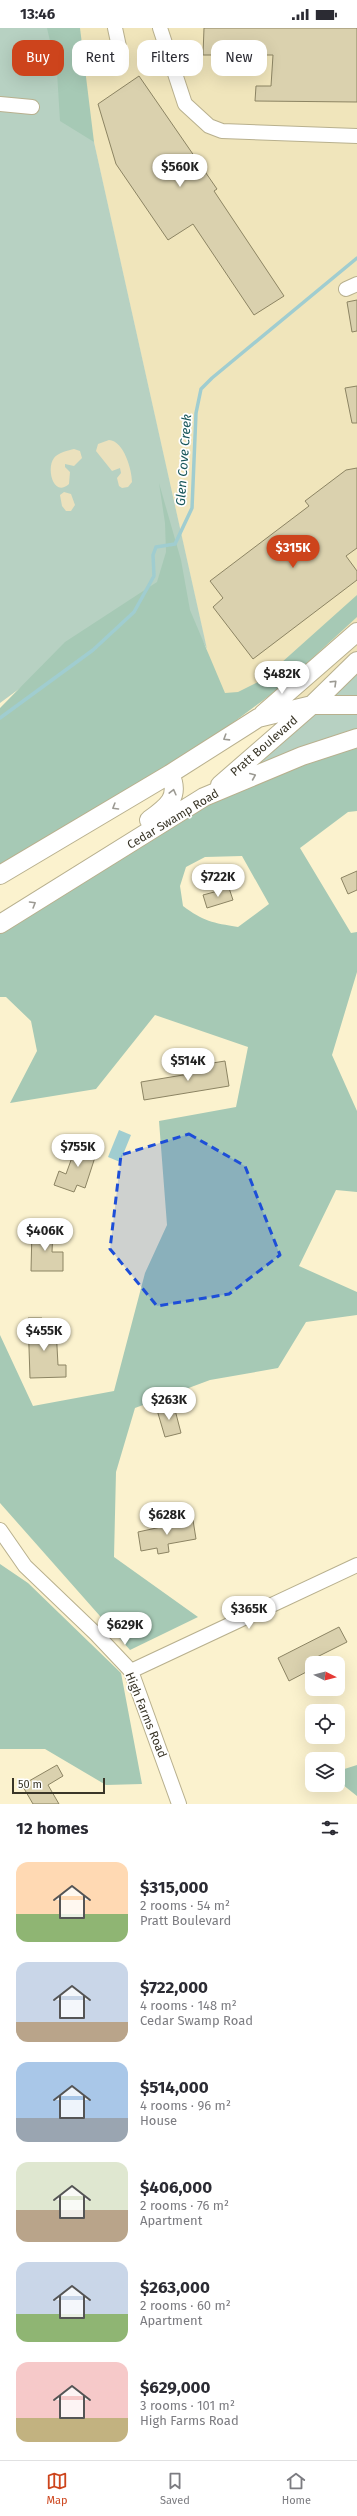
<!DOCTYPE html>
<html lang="en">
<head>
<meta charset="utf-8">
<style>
	body { margin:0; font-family:"Fira Sans",sans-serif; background:#f7f7f7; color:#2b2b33; height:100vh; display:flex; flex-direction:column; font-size:15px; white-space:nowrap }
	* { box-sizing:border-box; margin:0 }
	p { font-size:13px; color:#7c7c81 }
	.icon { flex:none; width:22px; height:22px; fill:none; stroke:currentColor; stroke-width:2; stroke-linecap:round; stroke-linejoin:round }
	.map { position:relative; height:1776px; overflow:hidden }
	.sheet { display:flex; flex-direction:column; background:#fff; flex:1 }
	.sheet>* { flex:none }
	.top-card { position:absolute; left:12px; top:12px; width:333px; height:36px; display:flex; gap:8px }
	.needle { width:26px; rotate:96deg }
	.fabs { position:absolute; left:305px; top:1628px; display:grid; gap:8px }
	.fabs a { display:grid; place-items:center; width:40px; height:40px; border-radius:8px; background:#fff; box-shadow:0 4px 16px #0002; font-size:20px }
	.scale { position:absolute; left:12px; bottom:10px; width:93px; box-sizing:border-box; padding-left:4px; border:2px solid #393527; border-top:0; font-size:11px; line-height:14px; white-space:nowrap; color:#393527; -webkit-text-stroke:3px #fff; paint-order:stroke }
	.price { position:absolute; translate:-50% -34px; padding:0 9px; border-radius:14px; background:#fff; color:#222; font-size:13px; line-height:26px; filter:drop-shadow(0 1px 2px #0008) }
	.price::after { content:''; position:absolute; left:50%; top:24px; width:12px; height:9px; margin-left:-6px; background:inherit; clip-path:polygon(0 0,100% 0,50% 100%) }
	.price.current { background:#cd441c; color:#fff }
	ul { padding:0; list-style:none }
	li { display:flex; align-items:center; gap:12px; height:100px; padding:0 16px }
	li span { display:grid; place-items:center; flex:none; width:112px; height:80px; border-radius:12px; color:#555 }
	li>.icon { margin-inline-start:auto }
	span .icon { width:48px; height:48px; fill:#fffc; stroke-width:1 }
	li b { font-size:17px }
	h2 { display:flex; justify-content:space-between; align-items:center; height:48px; padding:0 16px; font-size:17px }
	.chip { padding:0 14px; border-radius:12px; background:#fff; box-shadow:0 4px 16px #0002; font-size:14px; line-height:36px }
	.chip.current { background:#cd441c; color:#fff }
	.status { display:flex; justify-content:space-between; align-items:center; height:28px; padding:0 20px; background:#fff; direction:ltr }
	.status svg { height:11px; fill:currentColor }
	.tabs { display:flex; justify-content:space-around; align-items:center; height:56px; border-top:1px solid #e1e1e2; background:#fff; font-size:11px; color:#7c7c81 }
	.tabs a { display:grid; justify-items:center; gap:2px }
	.tabs .current { color:#cd441c }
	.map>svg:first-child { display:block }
	.built { fill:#f0e5bb }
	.green { fill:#b7d1c2 }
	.forest { fill:#a6c9b5; fill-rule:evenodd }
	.sand { fill:#ebe1bd }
	.water { fill:#a0cdd0 }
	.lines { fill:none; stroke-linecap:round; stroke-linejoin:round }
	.stream { stroke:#a0cdd0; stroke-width:3.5 }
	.building { fill:#dad1ae; stroke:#8c8463 }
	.minor-casing { stroke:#b8b08e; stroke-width:16 }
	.major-casing { stroke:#b8b08e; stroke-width:20 }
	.minor { stroke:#fff; stroke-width:14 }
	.major { stroke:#fff; stroke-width:18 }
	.oneway { stroke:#9c9a93 }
	.marked { fill:#1d4ed8; fill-opacity:0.2; stroke:#1d4ed8; stroke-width:3; stroke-dasharray:8 5; stroke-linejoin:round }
	.labels { text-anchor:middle; stroke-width:3.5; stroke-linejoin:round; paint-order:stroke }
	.street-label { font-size:12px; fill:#393527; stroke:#fff }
	.water-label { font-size:13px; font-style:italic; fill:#17565a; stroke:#fff }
</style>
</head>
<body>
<div class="status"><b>13:46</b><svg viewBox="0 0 49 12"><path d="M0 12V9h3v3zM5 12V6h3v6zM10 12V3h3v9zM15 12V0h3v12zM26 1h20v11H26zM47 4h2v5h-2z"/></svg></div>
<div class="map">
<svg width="357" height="1776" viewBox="0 0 357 1776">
	<rect width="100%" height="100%" fill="#fbf2ce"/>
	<!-- built -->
	<path class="built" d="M64,0h293v673l-138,3 -143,-642z"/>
	<!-- green -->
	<path class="green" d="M0,0h54l40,114 113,507 -40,-69 -167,123z
		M357,632v81l-153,58z"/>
	<!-- forest -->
	<path class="forest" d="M47,0h33l14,114 -34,-21 -3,-49z
		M159,455l22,77 9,50 35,83 13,-1 24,-12 95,-85v22l-76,70 -86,64 -195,120v-163l65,-66 92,-60 9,-30 -1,-29z
		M357,713v70l-9,1 -48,36 51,85 6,-1v40l-25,83 25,56v81l-21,-2 -37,76 58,26v23l-51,7 -28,46 -68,12 -75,28 -19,64 -2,85 84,60 -68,33 -130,-147v-168l33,71 81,-15 31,-118 22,-48 -8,-104 77,-14 12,-60 -93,-32 -59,74 -86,14 27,-52 -6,-30 -25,-24h-6v-70l204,-128zM242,828l27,48 -31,23c-25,-4 -35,-6 -55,-21l-3,-20 6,-19 19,-10z
		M0,1536l28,19 93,90 21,111 -36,1 -61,-36h-45z
		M357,1737v31l-19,-15v-10z"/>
	<!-- sand -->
	<path class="sand" d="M109,412c15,1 23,30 23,42l-4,5 -6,1 -3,-2 -2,-8 4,-5 -1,-5 -8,3 -16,-20 2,-7z
		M74,421l6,2 2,7 -8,8 -9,-2v3l5,5 -1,12c-16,14 -23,-16 -15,-26 3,-5 15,-8 20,-9z
		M64,464l7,2 4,11 -4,6h-5l-4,-5 -2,-11z"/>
	<!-- water -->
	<path class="water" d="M119,1102l12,5 -11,27 -12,-5z"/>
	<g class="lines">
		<!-- stream -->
		<path class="stream" d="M0,690l93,-68 41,-38 20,-36 -1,-21 3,-8 19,-3 17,-36 4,-95 5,-24 11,-11 145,-120"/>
	</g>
	<!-- building -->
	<path class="building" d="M204,0h153v74l-102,-1 1,-15h15l2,-31h-70z
		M139,48l78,113 -3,2 70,105 -30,19 -61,-91 -25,16 -52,-76 -18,-60z
		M357,272v31l-5,1 -5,-30z
		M357,358v37h-5l-7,-35z
		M357,440v80l-11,8 11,15v9l-104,79 -40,-52 10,-9 -13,-17 99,-75 -4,-5 41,-31z
		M357,843v19l-9,4 -7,-16z
		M229,860l4,12 -26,8 -4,-13z
		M225,1033l4,25 -85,14 -3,-18 54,-9 -1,-7z
		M78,1113l20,7 -13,40 -8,-3 -3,7 -20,-7 5,-14 7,3z
		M32,1201h21l-1,23h11v19h-32z
		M28,1290h14v11l14,-1 2,37h8v12l-36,1z
		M174,1378l7,27 -16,4 -8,-27z
		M193,1492l3,19 -28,5 1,8 -11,2 -1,-6 -16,3 -3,-19z
		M339,1599l8,15 -34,17 2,4h-3v6l-23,12 -11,-23z
		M57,1737l6,11 -15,9 11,19h-26l-11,-19z"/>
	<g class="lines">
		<!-- minor casing -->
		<g class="minor-casing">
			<path id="minor" d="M115,0l6,28
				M160,0l25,76 24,22 13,5 135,5
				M0,76l32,3
				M346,261l11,-5
				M0,1502l25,36 71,68 35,37 48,133
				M131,1643l226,-106"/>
		</g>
		<!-- major casing -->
		<g class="major-casing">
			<path id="major" d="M263,686l94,-82
				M220,757l92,-80 45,-44
				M149,792c18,-13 32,-23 21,-46
				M0,847l170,-101 88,-56 54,-13h45
				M0,896l204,-127 98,-41 55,-18"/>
		</g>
		<!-- minor -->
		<use href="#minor" class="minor"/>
		<!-- major -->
		<use href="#major" class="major"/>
	</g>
	<!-- one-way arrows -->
	<defs><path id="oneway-chevron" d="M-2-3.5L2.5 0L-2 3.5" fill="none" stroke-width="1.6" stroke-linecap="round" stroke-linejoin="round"/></defs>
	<g class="oneway">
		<use href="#oneway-chevron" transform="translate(334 655) rotate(-44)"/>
		<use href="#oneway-chevron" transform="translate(226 710) rotate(148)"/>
		<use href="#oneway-chevron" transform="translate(253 748) rotate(-23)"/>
		<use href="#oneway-chevron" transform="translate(173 764) rotate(-76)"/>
		<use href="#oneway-chevron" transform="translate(115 779) rotate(149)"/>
		<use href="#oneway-chevron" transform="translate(33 876) rotate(-31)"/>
	</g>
	<!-- marked area -->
	<path class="marked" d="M189,1106l56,32 35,89 -51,39 -72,12 -47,-57 11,-94z"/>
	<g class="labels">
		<!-- street labels -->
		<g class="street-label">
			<text transform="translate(264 718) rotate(-41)" y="4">Pratt Boulevard</text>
			<text transform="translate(173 791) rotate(-31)" y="4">Cedar Swamp Road</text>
			<text transform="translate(146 1687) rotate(68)" y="4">High Farms Road</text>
		</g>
		<!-- water labels -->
		<g class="water-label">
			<text transform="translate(183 432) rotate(-86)" y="5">Glen Cove Creek</text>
		</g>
	</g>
</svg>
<div class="fabs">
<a><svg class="needle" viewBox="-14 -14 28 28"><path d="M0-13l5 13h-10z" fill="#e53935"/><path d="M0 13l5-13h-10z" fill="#7c7c81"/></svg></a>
<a><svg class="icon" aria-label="locate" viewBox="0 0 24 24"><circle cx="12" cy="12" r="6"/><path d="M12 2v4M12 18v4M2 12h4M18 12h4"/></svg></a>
<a><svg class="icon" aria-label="layers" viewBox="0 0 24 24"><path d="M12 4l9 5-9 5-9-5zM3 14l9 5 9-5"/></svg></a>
</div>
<div class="scale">50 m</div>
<b class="price" style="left:180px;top:160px">$560K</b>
<b class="price current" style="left:293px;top:541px">$315K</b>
<b class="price" style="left:282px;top:667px">$482K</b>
<b class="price" style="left:218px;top:870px">$722K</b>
<b class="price" style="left:188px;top:1054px">$514K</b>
<b class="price" style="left:78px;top:1140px">$755K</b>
<b class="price" style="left:45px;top:1224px">$406K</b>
<b class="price" style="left:44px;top:1324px">$455K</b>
<b class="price" style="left:169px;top:1393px">$263K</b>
<b class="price" style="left:167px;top:1508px">$628K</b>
<b class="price" style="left:249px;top:1602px">$365K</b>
<b class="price" style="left:125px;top:1618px">$629K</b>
<div class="top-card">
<a class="chip current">Buy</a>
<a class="chip">Rent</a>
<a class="chip">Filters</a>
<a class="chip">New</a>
</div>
</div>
<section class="sheet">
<h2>12 homes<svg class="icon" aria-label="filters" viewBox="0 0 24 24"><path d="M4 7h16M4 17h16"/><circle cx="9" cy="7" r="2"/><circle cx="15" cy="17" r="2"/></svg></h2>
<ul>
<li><span style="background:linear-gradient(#ffd9b3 65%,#8fb573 0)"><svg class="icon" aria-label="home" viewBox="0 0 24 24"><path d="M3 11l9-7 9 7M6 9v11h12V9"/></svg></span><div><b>$315,000</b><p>2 rooms · 54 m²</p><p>Pratt Boulevard</p></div></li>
<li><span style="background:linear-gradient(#c9d6e8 75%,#b9a48a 0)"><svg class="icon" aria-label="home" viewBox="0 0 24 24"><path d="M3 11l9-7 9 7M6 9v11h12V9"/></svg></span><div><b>$722,000</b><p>4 rooms · 148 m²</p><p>Cedar Swamp Road</p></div></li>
<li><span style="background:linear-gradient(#a9c7e8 70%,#9aa5b1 0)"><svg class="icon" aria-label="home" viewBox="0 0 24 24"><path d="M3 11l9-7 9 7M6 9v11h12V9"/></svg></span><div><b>$514,000</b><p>4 rooms · 96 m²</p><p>House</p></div></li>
<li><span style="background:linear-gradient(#dfe7d0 60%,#b9a48a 0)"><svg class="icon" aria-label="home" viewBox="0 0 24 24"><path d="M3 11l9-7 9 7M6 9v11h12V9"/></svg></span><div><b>$406,000</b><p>2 rooms · 76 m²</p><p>Apartment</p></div></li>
<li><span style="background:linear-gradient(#c9d6e8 65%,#8fb573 0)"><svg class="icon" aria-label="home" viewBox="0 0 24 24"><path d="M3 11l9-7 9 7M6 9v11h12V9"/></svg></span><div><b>$263,000</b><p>2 rooms · 60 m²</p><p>Apartment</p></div></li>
<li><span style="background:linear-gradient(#f6c9c9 70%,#c2b280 0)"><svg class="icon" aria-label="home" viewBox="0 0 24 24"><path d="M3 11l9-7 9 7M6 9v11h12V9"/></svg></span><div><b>$629,000</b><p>3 rooms · 101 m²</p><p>High Farms Road</p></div></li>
</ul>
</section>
<nav class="tabs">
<a class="current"><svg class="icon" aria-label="map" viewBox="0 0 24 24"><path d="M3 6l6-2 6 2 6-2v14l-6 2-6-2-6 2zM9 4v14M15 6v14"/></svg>Map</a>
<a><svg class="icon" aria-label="saved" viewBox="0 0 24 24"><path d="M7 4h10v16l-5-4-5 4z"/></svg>Saved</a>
<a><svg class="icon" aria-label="home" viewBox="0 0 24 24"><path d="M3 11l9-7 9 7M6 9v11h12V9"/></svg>Home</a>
</nav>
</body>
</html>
